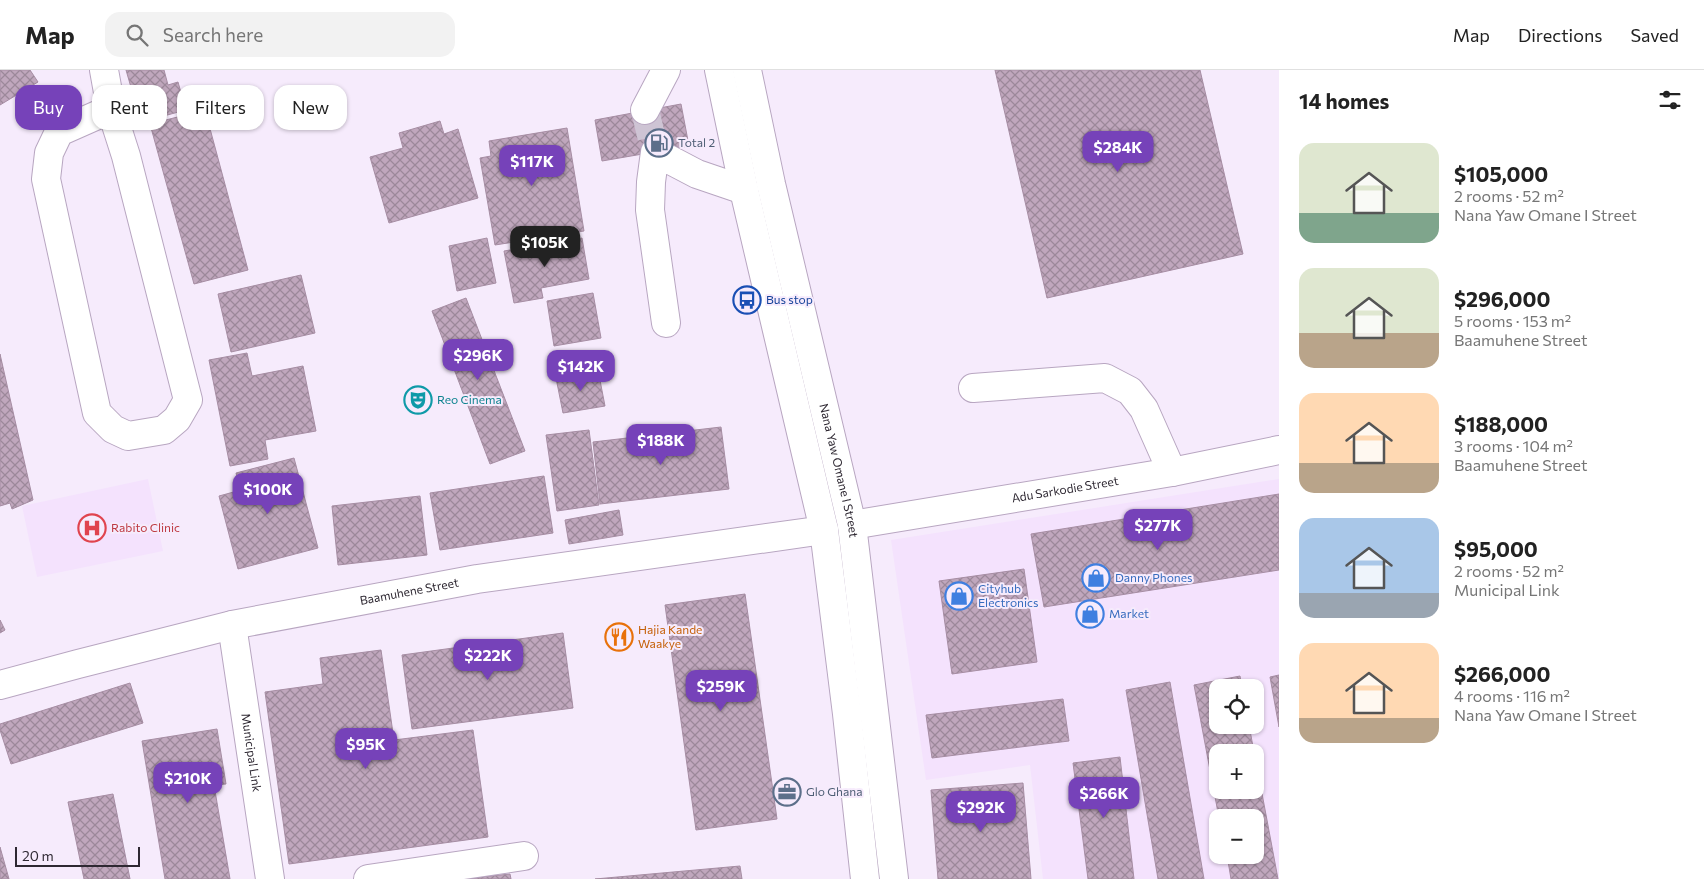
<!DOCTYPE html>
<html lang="en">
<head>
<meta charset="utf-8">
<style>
	body { margin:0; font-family:Commissioner,sans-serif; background:#f2f2f2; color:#222; height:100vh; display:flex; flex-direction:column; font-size:19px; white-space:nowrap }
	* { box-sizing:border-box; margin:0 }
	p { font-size:16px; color:#767676 }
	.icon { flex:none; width:28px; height:28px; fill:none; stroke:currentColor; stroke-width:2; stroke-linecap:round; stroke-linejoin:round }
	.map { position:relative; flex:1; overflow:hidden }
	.drawer { display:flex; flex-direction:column; background:#fff; width:425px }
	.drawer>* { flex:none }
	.guide { position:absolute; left:15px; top:15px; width:475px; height:45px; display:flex; gap:10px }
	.tools { position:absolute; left:1209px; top:609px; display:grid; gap:10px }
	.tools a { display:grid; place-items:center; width:55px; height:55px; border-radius:10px; background:#fff; box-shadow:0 1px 4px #0004; font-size:25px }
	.scale { position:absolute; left:15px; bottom:12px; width:125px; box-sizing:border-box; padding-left:5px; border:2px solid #2e2832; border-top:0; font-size:14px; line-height:18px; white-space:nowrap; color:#2e2832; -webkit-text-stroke:4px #f6ebfc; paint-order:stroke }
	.price { position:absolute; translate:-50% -42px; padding:0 11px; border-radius:10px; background:#7642b9; color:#fff; font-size:16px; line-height:32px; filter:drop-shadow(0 1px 2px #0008) }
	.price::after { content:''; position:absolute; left:50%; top:30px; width:15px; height:11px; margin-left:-8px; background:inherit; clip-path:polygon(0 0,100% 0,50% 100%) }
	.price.current { background:#222; color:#fff }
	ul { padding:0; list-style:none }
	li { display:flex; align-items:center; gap:15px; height:125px; padding:0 20px }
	li span { display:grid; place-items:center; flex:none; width:140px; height:100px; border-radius:15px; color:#555 }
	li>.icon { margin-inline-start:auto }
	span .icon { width:60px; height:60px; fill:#fffc; stroke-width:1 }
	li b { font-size:21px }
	h2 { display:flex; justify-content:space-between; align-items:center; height:60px; padding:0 20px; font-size:21px }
	.pill { padding:0 18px; border-radius:15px; background:#fff; box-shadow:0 1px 4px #0004; font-size:18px; line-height:45px }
	.pill.current { background:#7642b9; color:#fff }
	header { display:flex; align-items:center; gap:30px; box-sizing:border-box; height:70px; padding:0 25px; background:#fff; border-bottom:1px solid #e0e0e0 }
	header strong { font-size:24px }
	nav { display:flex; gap:28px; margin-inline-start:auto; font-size:18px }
	.search { width:350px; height:45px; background:#f2f2f2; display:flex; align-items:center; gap:12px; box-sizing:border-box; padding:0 18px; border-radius:15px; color:#767676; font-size:19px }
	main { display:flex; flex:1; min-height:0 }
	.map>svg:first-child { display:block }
	.built { fill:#f4e2fd; fill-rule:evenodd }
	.building { fill:url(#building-cross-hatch); stroke:#a68da3 }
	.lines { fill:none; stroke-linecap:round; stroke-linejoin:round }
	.minor-tunnel { stroke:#cec4d4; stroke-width:28; stroke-dasharray:28 14; stroke-linecap:butt }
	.minor-casing { stroke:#b8a6c1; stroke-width:30 }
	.major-casing { stroke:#b8a6c1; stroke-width:30 }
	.minor { stroke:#fff; stroke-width:28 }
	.major { stroke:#fff; stroke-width:28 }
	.labels { text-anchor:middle; stroke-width:4; stroke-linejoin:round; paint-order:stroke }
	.service-label { font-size:12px; fill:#4e5e75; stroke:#f6ebfc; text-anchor:start }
	.transit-label { font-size:12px; fill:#164399; stroke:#f6ebfc; text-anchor:start }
	.culture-label { font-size:12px; fill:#0d838f; stroke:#f6ebfc; text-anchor:start }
	.street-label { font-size:12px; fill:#2e2832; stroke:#f6ebfc }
	.health-label { font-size:12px; fill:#be3a42; stroke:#f6ebfc; text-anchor:start }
	.shop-label { font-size:12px; fill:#366cbe; stroke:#f6ebfc; text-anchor:start }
	.food-label { font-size:12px; fill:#c56008; stroke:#f6ebfc; text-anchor:start }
</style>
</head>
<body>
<header>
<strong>Map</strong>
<div class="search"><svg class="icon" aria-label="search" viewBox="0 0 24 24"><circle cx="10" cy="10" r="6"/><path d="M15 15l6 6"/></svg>Search here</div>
<nav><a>Map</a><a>Directions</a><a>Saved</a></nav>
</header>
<main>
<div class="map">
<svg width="1279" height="809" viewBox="0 0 1279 809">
	<defs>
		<pattern id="building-cross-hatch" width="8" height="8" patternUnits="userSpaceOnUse" patternTransform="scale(1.25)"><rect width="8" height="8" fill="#c0a7bd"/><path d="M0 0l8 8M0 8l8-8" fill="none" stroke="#9c889a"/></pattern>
	</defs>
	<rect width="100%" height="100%" fill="#f6ebfc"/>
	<!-- built -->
	<path class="built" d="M148,409l15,72 -126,26 -15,-71z
		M1279,409v400h-236l-13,-114 -104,15 -35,-240zM1218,618h37v37h-37zM1218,682h37v38h-37zM1218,748h37v37h-37z"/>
	<!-- building -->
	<path class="building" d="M0,0h30l8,12 -38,23z
		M126,0h38l4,15 10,-3 8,28 -45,12z
		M995,0h205l43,184 -196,44z
		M681,34l8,42 -87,15 -7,-41z
		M205,40l43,160 -54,14 -44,-160z
		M440,51l4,13 14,-5 20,69 -89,25 -19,-66 33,-9 -4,-15z
		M567,58l17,103 -89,14 -15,-87 11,-2 -2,-15z
		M487,168l9,45 -39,8 -8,-45z
		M582,168l7,41 -48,9 2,10 -29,5 -10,-52z
		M301,205l14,58 -84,19 -13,-58z
		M593,223l8,45 -47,8 -7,-45z
		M466,228l59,153 -35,13 -58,-153z
		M247,283l5,23 51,-10 13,65 -51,9 3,19 -38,7 -21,-106z
		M0,284l33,146 -21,9 -2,-6 -10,3z
		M598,300l7,36 -42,7 -7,-35z
		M721,357l8,62 -129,15 -7,-62z
		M589,360l10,75 -42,6 -11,-76z
		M294,388l24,90 -80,21 -19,-73 22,-6 -5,-17z
		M544,406l9,57 -113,17 -10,-57z
		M1279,424v76l-235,37 -13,-73z
		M420,426l7,59 -89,10 -6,-59z
		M619,440l4,25 -54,9 -4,-24z
		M1024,499l13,93 -85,12 -13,-93z
		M745,524l32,225 -81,11 -31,-225z
		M0,550l5,10 -5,3z
		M563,563l10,75 -161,21 -10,-74z
		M381,580l13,90 79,-10 15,107 -199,27 -24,-172 58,-8 -3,-26z
		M1279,605v52l-9,-50z
		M1240,606l2,12h-24v37h31l5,27h-36v38h37v-34l23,123h-47l-4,-24h28v-37h-36l-25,-133z
		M1170,612l34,197h-46l-32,-189z
		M130,613l13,40 -132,41 -11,-34v-6z
		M1063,629l6,42 -137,17 -6,-43z
		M217,659l9,55 -12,1 16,94h-65l-23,-138z
		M1120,687l14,122h-46l-15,-116z
		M1023,713l8,96h-93l-7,-89z
		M113,724l17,85h-46l-16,-77z
		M0,777l9,32h-9z
		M740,796l2,13h-147z
		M510,804l1,5h-49z"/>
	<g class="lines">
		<!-- minor-tunnel -->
		<path class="minor-tunnel" d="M645,40l10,42"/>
		<!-- minor casing -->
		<g class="minor-casing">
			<g id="minor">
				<path d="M104,0l7,39 15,47 62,244 -11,19 -13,11 -36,6 -15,-7 -16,-16 -51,-234 3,-26 10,-21 52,-23"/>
				<path d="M645,40l21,-40"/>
				<path d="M666,253l-16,-113 1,-28 4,-30 42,22 47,16"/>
				<path d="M973,318l132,-10 25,13 14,18 28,63"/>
				<path id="s1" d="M852,455l320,-53 107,-22"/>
				<path id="s2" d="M232,555l38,254"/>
				<path id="s3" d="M0,615l78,-21 154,-39 245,-46 347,-49"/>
				<path d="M368,809l156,-23"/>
			</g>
		</g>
		<!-- major casing -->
		<g class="major-casing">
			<g id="major">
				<path d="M719,0l25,120 80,340 23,184 18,165"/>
				<path id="s4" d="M747,0l24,114 81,341 42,354"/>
			</g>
		</g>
		<!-- minor -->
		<use href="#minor" class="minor"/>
		<!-- major -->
		<use href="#major" class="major"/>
	</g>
	<!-- icons -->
	<defs>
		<g id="fuel-ring" transform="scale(1.4375)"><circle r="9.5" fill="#f6ebfc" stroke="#5c6f8a" stroke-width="1.5"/><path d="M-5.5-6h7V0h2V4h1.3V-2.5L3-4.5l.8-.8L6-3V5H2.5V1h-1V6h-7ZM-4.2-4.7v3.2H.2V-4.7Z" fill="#5c6f8a"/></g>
		<g id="bus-ring" transform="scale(1.4375)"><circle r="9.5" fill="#f6ebfc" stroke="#1a4fb4" stroke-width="1.5"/><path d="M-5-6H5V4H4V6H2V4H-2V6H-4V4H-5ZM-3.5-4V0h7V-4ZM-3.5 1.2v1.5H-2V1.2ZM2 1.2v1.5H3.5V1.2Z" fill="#1a4fb4"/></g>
		<g id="theatre-ring" transform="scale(1.4375)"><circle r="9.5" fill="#f6ebfc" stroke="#0f9aa8" stroke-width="1.5"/><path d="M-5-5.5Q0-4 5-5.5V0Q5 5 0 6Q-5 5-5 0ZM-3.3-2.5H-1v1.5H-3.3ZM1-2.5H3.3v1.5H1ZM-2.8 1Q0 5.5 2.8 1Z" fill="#0f9aa8"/></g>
		<g id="hospital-ring" transform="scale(1.4375)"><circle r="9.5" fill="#f6ebfc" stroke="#e0444e" stroke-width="1.5"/><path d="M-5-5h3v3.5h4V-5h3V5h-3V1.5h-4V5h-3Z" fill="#e0444e"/></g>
		<g id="shop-ring" transform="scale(1.4375)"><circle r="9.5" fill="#f6ebfc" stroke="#3f7fe0" stroke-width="1.5"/><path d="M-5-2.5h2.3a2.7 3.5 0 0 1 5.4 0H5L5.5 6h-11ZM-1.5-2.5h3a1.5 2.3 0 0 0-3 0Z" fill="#3f7fe0"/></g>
		<g id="restaurant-ring" transform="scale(1.4375)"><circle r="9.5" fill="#f6ebfc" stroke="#e8710a" stroke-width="1.5"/><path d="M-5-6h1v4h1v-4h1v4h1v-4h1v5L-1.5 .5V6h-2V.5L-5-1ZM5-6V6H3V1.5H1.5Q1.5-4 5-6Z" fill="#e8710a"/></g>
		<g id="office-ring" transform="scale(1.4375)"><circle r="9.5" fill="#f6ebfc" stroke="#5c6f8a" stroke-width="1.5"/><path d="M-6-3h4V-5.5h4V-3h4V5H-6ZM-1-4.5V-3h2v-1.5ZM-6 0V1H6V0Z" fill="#5c6f8a"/></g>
	</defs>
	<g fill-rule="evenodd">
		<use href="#fuel-ring" x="659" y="73"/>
		<use href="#bus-ring" x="747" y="230"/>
		<use href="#theatre-ring" x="418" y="330"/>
		<use href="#hospital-ring" x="92" y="458"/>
		<use href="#shop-ring" x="1096" y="508"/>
		<use href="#shop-ring" x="959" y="526"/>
		<use href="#shop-ring" x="1090" y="544"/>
		<use href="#restaurant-ring" x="619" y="567"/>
		<use href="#office-ring" x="787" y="722"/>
	</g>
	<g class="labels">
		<!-- service labels -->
		<g class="service-label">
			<text x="678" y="77">Total 2</text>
			<text x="806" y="726">Glo Ghana</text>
		</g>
		<!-- transit labels -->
		<g class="transit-label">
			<text x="766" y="234">Bus stop</text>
		</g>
		<!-- culture labels -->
		<g class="culture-label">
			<text x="437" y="334">Reo Cinema</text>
		</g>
		<!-- street labels -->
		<g class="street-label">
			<text dy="4" stroke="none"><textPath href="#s4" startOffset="411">Nana Yaw Omane I Street</textPath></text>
			<text dy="4" stroke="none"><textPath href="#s1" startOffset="216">Adu Sarkodie Street</textPath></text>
			<text dy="4" stroke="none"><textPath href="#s3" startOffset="420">Baamuhene Street</textPath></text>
			<text dy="4" stroke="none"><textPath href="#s2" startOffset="129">Municipal Link</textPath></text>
		</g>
		<!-- health labels -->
		<g class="health-label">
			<text x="111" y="462">Rabito Clinic</text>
		</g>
		<!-- shop labels -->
		<g class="shop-label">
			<text x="1115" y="512">Danny Phones</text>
			<text x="978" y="523">Cityhub<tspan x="978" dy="14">Electronics</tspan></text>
			<text x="1109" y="548">Market</text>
		</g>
		<!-- food labels -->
		<g class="food-label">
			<text x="638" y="564">Hajia Kande<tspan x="638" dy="14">Waakye</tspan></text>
		</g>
	</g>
</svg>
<div class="tools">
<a><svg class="icon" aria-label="locate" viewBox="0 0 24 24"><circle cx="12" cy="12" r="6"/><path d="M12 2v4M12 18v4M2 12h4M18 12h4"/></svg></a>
<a>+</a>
<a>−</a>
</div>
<div class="scale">20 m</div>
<b class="price" style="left:1118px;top:103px">$284K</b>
<b class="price" style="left:532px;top:117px">$117K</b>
<b class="price current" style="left:545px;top:198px">$105K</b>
<b class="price" style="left:478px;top:311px">$296K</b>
<b class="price" style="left:581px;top:322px">$142K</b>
<b class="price" style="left:661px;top:396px">$188K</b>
<b class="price" style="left:268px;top:445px">$100K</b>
<b class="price" style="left:1158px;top:481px">$277K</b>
<b class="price" style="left:488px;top:611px">$222K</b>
<b class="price" style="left:721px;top:642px">$259K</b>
<b class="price" style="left:366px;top:700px">$95K</b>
<b class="price" style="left:188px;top:734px">$210K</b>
<b class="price" style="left:1104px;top:749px">$266K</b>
<b class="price" style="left:981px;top:763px">$292K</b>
<div class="guide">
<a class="pill current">Buy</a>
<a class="pill">Rent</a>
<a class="pill">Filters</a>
<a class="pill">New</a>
</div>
</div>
<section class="drawer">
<h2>14 homes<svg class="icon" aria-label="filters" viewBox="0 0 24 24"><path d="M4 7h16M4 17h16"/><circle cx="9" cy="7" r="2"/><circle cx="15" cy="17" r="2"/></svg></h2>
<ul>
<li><span style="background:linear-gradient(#dfe7d0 70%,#7fa58c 0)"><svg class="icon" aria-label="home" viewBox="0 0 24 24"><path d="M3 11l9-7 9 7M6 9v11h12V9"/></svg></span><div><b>$105,000</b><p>2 rooms · 52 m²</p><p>Nana Yaw Omane I Street</p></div></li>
<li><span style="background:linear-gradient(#dfe7d0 65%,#b9a48a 0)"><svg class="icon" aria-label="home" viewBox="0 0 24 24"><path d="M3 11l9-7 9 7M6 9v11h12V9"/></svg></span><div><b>$296,000</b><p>5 rooms · 153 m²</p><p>Baamuhene Street</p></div></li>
<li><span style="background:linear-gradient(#ffd9b3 70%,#b9a48a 0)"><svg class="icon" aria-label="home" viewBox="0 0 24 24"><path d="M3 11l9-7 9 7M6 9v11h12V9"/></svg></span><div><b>$188,000</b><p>3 rooms · 104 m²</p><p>Baamuhene Street</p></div></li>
<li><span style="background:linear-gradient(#a9c7e8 75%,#9aa5b1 0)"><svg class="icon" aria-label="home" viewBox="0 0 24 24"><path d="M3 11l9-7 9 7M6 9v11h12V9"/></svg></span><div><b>$95,000</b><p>2 rooms · 52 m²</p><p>Municipal Link</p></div></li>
<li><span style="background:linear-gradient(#ffd9b3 75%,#b9a48a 0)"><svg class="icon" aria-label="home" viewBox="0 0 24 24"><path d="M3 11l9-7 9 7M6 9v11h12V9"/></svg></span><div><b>$266,000</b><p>4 rooms · 116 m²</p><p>Nana Yaw Omane I Street</p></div></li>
</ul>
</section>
</main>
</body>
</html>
